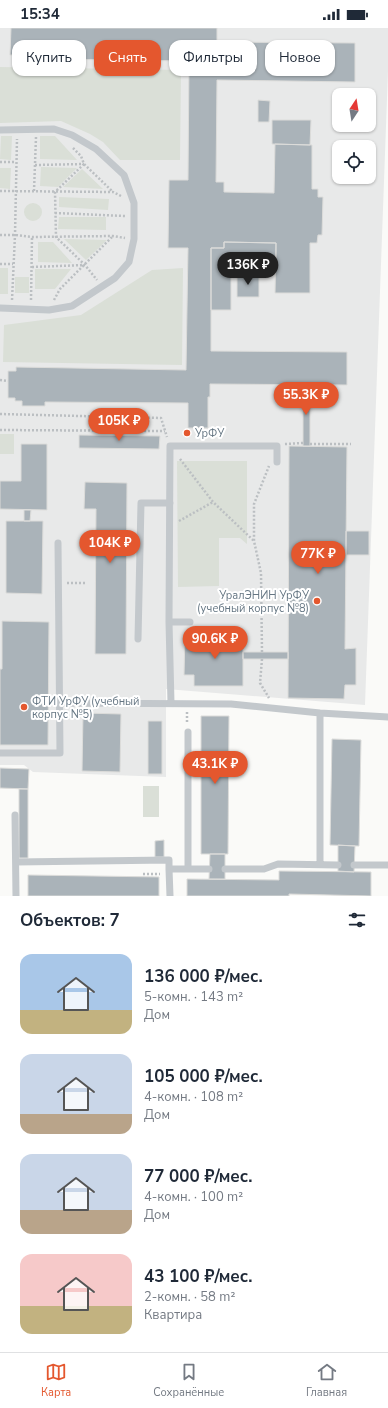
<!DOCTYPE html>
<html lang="ru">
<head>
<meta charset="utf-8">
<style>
	body { margin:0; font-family:"Nunito Sans",sans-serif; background:#f6f6f7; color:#1f2937; height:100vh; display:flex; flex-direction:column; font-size:15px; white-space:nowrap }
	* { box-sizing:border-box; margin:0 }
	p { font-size:13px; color:#747a83 }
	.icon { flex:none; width:22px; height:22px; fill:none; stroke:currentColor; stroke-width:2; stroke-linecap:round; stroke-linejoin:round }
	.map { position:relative; height:868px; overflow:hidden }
	.sheet { display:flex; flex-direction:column; background:#fff; flex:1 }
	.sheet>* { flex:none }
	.banner { position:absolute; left:12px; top:12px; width:364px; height:36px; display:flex; gap:8px }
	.needle { width:26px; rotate:12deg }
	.controls { position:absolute; left:332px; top:60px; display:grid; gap:8px }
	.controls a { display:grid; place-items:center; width:44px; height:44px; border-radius:8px; background:#fff; box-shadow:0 1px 3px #0004; font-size:20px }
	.price { position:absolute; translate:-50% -34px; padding:0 9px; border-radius:14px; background:#e4572e; color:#fff; font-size:13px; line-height:26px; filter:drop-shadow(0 1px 2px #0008) }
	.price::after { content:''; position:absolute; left:50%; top:24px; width:12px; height:9px; margin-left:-6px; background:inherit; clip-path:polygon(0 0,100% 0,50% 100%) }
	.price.active { background:#222; color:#fff }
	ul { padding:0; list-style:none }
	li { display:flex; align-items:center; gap:12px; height:100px; padding:0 20px }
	li span { display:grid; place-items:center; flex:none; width:112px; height:80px; border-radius:12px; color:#555 }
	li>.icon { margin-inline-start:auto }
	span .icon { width:48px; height:48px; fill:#fffc; stroke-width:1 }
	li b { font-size:17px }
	h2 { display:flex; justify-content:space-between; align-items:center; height:48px; padding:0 20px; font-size:17px }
	.pill { padding:0 14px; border-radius:12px; background:#fff; box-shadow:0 1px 3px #0004; font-size:14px; line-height:36px }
	.pill.active { background:#e4572e; color:#fff }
	.status { display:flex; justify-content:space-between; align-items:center; height:28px; padding:0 20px; background:#fff; direction:ltr }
	.status svg { height:11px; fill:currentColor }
	.menu { display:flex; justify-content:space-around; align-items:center; height:56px; border-top:1px solid #e0e1e3; background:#fff; font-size:11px; color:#747a83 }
	.menu a { display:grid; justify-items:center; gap:2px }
	.menu .active { color:#e4572e }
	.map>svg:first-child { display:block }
	.built { fill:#e8e9e9; fill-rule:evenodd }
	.green { fill:#dadfd7 }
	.building { fill:#aab3b9; stroke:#dcdcda }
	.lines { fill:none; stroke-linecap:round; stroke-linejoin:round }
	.path { stroke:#bbbfc2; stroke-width:2.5; stroke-dasharray:2 2; stroke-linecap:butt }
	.service { stroke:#c3c8cc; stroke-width:7 }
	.poi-dot { fill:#e4572e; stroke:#fff; stroke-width:1.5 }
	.labels { text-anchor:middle; stroke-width:4; stroke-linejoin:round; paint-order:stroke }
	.poi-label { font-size:11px; fill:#657683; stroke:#fff; text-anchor:start }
</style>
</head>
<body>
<div class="status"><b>15:34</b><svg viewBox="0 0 49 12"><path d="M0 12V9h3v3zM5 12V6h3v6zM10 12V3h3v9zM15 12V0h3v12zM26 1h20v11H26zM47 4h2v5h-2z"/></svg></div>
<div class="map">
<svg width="388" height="868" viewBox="0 0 388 868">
	<rect width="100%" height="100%" fill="#fafaf8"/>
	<!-- built -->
	<path class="built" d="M0,0h388v43l-23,634 -199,-16v88l-133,-5 -9,-7h-24zM339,67h30v30h-30zM339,119h30v30h-30z"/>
	<!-- green -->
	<path class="green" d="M0,39l181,3 -1,90h-60l-17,-18 -13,-8 -29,-13 -61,2z
		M1,108h11l-1,24 -11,-1z
		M40,108h15l22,24 -37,-1z
		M41,139l36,1 -19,19 -18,-1z
		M0,140h11l-1,21 -10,-1z
		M82,141l21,20 -40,-2z
		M59,169l50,2 -1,11 -49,-3z
		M24 184a9 9 0 1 1 18 0a9 9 0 1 1-18 0Z
		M59,189h47v13l-48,-1z
		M64,211l43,1 -21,20z
		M38,214h15l19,21 -34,-1z
		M0,240h8v26h-8z
		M183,240l-1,97 -179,-3 1,-37 77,-10 71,-45z
		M35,241h36l-16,20h-20z
		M15,249h14v16h-14z
		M0,406h14v20h-14z
		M177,433h70v83l-7,-6h-21v48l-41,1z
		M143,758h16v31h-16z"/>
	<!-- building -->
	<path class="building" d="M11,0h206v14l138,1v39l-138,-2 -1,102h8v10l50,1 1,-49 37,1v44h6v8h5l-1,38h-4l-1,8h-7v50h-35l1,-50 -52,-1v6h-13v103l136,1v33l-137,-1v13h-2v31h-20v-25l-143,-1v4h-23v-5h-7v-3h-7v-27h8v-4l170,3 2,-122h-20l1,-68h19l1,-119 -141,-2 -1,3h-22v-4h-7v-3h-8z
		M258,72l12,1 -1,21h-11z
		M272,92h39l-1,25 -38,-1z
		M334,124h5v13h-6z
		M224,214l52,1v16l-45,-1v52h-20v-62h13z
		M237,246h22v23h-22z
		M303,357h7v61h-7z
		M79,407l81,1 -1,13 -80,-1z
		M21,416h26v66l-47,-1v-28h21z
		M289,418l58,1 -2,202 11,-1v37h-11l-1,14 -56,-1z
		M85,454l42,1 -1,171h-31l1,-145h-12z
		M24,482h7l-1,11h-6z
		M6,493h37l-1,73 -36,-1z
		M346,503h23v24h-23z
		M2,593l47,1 -1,123h-48v-76h2z
		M185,606l58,1v51h-49v-11h-10z
		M243,624h45v7h-45z
		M83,685l38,1 -1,58 -38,-1z
		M201,688h28l-1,138h-27z
		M148,693h14v53h-14z
		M332,711l29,1 -2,106 -29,-1z
		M0,740l29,1 -1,20 -28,-1z
		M19,761h9v69h-9z
		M164,812v17h-9v-16z
		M338,817l17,1 -1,26 -16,-1z
		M210,826h15v25h-16z
		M279,843l92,1v24l-82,-2v2h-102v-17l92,1z
		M28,847l131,2v19h-131z"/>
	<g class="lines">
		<!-- path -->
		<path class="path" d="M73,120l8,8 3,8 28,27
			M0,134h15
			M84,136l-29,28 1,45 29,28 12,15
			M35,137l49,-1
			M0,163l113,1 8,4
			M34,163l2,-54
			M55,185l70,3
			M0,207h15l17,2 81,-1 12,2
			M0,236h13
			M32,239l53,-2
			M12,272l3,-65 2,-96
			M31,272l1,-63
			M54,272l6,-11 53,-53
			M0,352l8,1
			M0,386l161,4 6,19
			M0,402l165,1
			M285,416l18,-1
			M310,416h41
			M180,431l33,43 41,39
			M179,493l34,-19
			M67,555h20
			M262,624l-1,-79 -7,-32v-37l15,-38
			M262,631l-2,24 9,15
			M187,684v11
			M143,846h17"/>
		<!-- service -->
		<path class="service" d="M0,102l54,-1 18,6 24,14 28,26 10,28v36l-5,23 -14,16 -43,28 -23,4 -49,-2
			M169,594h21
			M138,611l3,-136h29
			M60,675l171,1 89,9 68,4
			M171,675l-2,-81 1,-176h107v16
			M0,725h60l-2,-210
			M15,787l1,81
			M16,834l153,-2v9
			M320,836v-151
			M354,837h34
			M188,841h21
			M225,841h39l14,-5 60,1
			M170,868l-1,-27h19v-137"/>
	</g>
	<!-- markers -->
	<g class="poi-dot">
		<circle cx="187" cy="405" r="4"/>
		<circle cx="317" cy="573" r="4"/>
		<circle cx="24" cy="679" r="4"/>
	</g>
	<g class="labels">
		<!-- poi labels -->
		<g class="poi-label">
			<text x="195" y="409">УрФУ</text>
			<text x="309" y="571" text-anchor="end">УралЭНИН УрФУ<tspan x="309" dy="13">(учебный корпус №8)</tspan></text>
			<text x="32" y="677">ФТИ УрФУ (учебный<tspan x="32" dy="13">корпус №5)</tspan></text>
		</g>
	</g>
</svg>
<div class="controls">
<a><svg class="needle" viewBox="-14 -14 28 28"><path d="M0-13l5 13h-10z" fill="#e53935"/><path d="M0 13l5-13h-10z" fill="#747a83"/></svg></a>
<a><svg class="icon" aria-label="locate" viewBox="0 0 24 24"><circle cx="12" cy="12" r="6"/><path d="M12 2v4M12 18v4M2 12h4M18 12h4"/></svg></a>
</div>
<b class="price active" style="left:248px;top:258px">136K ₽</b>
<b class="price" style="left:306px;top:388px">55.3K ₽</b>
<b class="price" style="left:119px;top:414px">105K ₽</b>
<b class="price" style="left:110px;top:536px">104K ₽</b>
<b class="price" style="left:318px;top:547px">77K ₽</b>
<b class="price" style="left:215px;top:632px">90.6K ₽</b>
<b class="price" style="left:215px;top:757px">43.1K ₽</b>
<div class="banner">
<a class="pill">Купить</a>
<a class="pill active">Снять</a>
<a class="pill">Фильтры</a>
<a class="pill">Новое</a>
</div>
</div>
<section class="sheet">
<h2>Объектов: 7<svg class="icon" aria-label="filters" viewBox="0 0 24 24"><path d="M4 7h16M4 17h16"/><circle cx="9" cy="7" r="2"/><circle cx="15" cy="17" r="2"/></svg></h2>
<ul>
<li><span style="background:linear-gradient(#a9c7e8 70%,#c2b280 0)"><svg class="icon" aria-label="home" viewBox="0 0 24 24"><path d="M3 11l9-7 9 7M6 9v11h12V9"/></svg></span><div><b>136 000 ₽/мес.</b><p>5-комн. · 143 m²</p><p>Дом</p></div></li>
<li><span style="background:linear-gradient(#c9d6e8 75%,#b9a48a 0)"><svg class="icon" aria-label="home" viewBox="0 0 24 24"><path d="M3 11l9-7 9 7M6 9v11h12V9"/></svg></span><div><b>105 000 ₽/мес.</b><p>4-комн. · 108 m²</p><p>Дом</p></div></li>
<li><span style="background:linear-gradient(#c9d6e8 70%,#b9a48a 0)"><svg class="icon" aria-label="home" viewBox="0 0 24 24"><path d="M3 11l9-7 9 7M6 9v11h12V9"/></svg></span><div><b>77 000 ₽/мес.</b><p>4-комн. · 100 m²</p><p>Дом</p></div></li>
<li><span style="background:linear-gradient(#f6c9c9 65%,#c2b280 0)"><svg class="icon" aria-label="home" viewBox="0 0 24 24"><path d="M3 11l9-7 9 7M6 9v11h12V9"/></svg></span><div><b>43 100 ₽/мес.</b><p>2-комн. · 58 m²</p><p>Квартира</p></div></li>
</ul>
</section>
<nav class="menu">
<a class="active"><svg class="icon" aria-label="map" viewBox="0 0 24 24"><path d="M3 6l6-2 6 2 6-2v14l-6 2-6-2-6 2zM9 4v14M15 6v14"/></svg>Карта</a>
<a><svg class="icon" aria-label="saved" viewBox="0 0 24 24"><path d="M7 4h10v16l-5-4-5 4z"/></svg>Сохранённые</a>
<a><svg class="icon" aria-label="home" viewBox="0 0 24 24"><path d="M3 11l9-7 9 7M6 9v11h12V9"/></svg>Главная</a>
</nav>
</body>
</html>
